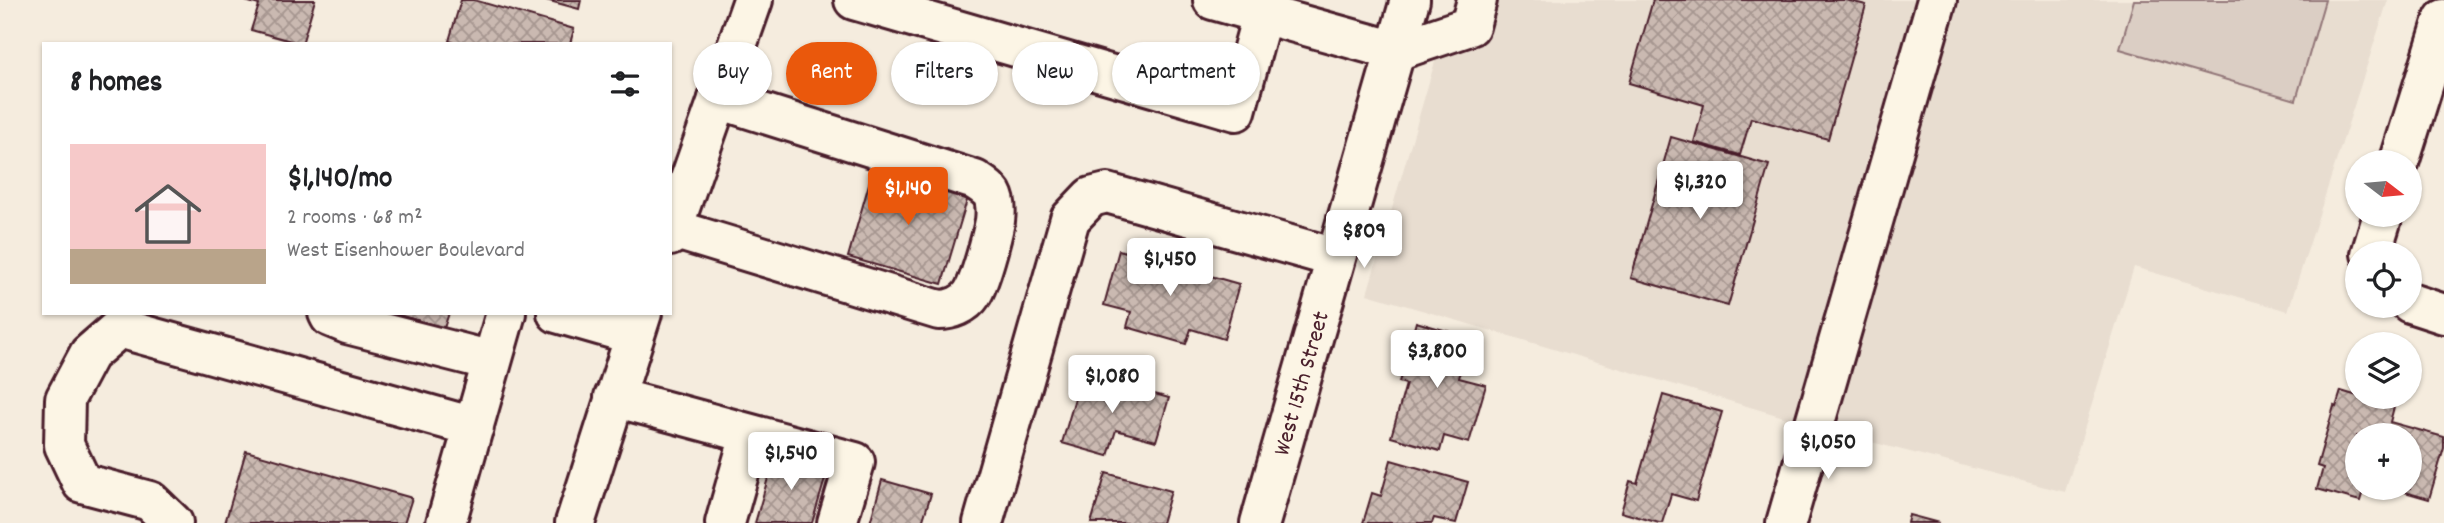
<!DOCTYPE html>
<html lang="en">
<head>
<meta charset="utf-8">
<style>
	body { margin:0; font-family:Dekko,sans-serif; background:#f6f6f6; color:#202124; height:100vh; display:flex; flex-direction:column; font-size:26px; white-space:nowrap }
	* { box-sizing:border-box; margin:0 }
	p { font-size:23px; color:#757577 }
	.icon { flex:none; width:38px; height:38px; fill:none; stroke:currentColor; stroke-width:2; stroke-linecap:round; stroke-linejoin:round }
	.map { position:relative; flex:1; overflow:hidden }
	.sheet { position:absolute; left:42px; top:42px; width:630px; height:273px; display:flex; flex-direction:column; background:#fff; border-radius:0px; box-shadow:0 2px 5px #0004 }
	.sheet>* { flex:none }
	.guide { position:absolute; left:693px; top:42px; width:665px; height:63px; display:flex; gap:14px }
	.needle { width:46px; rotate:106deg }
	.buttons { position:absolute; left:2345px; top:150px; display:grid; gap:14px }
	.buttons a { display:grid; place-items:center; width:77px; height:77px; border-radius:50%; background:#fff; box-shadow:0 2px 5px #0004; font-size:35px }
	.price { position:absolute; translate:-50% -60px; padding:0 16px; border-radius:7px; background:#fff; color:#222; font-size:23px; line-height:46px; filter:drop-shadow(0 2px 4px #0008) }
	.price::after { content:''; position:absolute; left:50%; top:42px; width:21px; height:16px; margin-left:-10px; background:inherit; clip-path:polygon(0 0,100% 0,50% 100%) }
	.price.active { background:#ea580c; color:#fff }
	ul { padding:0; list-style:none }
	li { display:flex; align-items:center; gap:21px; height:175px; padding:0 28px }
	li+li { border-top:2px solid #e0e0e0 }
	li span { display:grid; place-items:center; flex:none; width:196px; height:140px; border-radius:0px; color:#555 }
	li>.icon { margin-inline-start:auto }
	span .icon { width:84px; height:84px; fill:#fffc; stroke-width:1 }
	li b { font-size:30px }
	h2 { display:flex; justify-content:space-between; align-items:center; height:84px; padding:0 28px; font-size:30px }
	.tag { padding:0 24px; border-radius:32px; background:#fff; box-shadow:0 2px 5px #0004; font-size:24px; line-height:63px }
	.tag.active { background:#ea580c; color:#fff }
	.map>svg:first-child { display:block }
	.built { fill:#e8ddd0 }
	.green { fill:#dbcec4; stroke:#927678; stroke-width:2 }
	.building { fill:url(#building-cross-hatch); stroke:#4a1f2b; stroke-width:2 }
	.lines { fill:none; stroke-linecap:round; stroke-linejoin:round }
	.minor-casing { stroke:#4a1f2b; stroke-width:44 }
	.highway-casing { stroke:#4a1f2b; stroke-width:44 }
	.minor { stroke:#fcf5e5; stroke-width:38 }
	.highway { stroke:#fcf5e5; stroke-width:38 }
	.labels { text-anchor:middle; stroke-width:5; stroke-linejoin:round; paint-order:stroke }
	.street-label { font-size:24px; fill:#4a1f2b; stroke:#fcf5e5 }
</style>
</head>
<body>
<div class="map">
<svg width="2444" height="523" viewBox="0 0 2444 523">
	<defs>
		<pattern id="building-cross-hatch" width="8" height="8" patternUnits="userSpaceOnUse" patternTransform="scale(1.75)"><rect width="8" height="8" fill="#cab9b1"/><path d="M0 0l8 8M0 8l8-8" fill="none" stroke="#a69690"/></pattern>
	</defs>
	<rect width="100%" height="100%" fill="#f5ecde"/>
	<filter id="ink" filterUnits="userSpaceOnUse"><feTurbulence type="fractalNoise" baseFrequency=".0143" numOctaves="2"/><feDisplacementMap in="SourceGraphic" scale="14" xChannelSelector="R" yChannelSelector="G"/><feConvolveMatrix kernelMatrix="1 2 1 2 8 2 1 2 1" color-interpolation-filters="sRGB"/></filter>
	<g filter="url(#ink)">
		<!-- built -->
		<path class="built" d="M1453,0h935l-100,311 -154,-44 -69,225 -217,-56 -481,-142z"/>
		<!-- green -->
		<path class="green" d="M2134,0h191l-29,100 -176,-51z"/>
		<!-- building -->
		<path class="building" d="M242,0h73l-13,44 -51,-14 8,-25z
			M461,0h13l100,29 -4,15h-111l-10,-3z
			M546,0h35l-2,9z
			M1653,0h193l20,5 -38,134 -77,-21 -11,37 -46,-13 10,-37 -75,-22z
			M1671,137l98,28 -41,141 -97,-28z
			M873,170l95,27 -26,87 -94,-27z
			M1119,250l120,34 -15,55 -33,-10 -5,15 -59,-17 4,-15 -27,-7z
			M392,313h57l-5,15z
			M1416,322l55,16 -12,40 27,7 -17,58 -25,-7 -4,15 -49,-14 15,-53 -7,-2z
			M1082,374l87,24 -13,43 -40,-11 -8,26 -46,-13z
			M2341,391l53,16 -4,15 54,15v11l-15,51 -38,-11h19v-52h-53v52h7l-4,13 -43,-12 6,-21 -6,-2 17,-60 2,1z
			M1663,395l59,17 -26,89 -25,-7 -9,29h-3l-38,-11 9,-31 7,2z
			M246,451l166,47 -8,25h-179z
			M775,454l53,15 -16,54h-57z
			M1391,460l77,22 -12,41 -22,-5 -2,5h-69l9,-30 9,3z
			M1106,473l65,18 -9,32h-71z
			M882,480l49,14 -9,29h-52z
			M1909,515l30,8h-32z"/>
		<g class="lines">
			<!-- minor casing -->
			<g class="minor-casing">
				<path id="minor" d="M854,0l382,111 30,-111
					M1213,0l183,51 74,-25 7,-26
					M2399,163l45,-144
					M673,229l266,81c12,0 26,-5 33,-16 8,-12 20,-57 23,-73 1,-8 1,-20 -3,-27 -4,-6 -11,-10 -17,-14l-257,-81
					M2371,254l12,-39
					M2410,303l34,11
					M328,313l2,4 17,7 145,37
					M557,313l77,22
					M614,397l241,65 -18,61
					M173,523l-23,-22 -68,-18 -18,-38 1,-46 24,-45 30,-26 355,99
					M446,523l60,-210
					M725,523l25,-88
					M983,523l87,-304 21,-22 16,-4 229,65
					M1260,523l150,-523
					M1786,523l151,-523"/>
			</g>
			<!-- highway casing -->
			<g class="highway-casing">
				<path id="highway" d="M670,236l83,-236
					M575,523l67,-210"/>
			</g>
			<!-- minor -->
			<use href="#minor" class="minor"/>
			<!-- highway -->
			<use href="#highway" class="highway"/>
		</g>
	</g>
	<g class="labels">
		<!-- street labels -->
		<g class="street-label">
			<text transform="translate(1300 383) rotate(-74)" y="8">West 15th Street</text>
		</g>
	</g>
</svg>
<div class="buttons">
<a><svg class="needle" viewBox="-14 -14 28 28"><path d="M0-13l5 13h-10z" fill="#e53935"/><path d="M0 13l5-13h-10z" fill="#757577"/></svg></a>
<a><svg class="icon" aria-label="locate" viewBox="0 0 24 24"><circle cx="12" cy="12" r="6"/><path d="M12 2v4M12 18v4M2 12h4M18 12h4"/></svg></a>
<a><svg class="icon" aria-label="layers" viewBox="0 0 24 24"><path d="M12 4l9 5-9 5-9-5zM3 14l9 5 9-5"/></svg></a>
<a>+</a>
</div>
<b class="price" style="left:1700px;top:221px">$1,320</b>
<b class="price active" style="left:908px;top:227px">$1,140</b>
<b class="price" style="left:1364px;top:270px">$809</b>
<b class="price" style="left:1170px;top:298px">$1,450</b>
<b class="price" style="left:1437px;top:390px">$3,800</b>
<b class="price" style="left:1112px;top:415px">$1,080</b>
<b class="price" style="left:1828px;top:481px">$1,050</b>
<b class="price" style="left:791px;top:492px">$1,540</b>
<div class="guide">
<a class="tag">Buy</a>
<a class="tag active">Rent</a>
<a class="tag">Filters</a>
<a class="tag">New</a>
<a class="tag">Apartment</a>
</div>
<section class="sheet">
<h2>8 homes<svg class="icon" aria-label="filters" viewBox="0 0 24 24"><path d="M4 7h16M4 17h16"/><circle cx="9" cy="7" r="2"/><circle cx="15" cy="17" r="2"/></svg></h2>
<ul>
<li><span style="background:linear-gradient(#f6c9c9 75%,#b9a48a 0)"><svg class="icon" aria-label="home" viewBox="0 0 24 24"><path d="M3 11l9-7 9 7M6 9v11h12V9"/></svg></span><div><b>$1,140/mo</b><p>2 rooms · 68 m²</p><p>West Eisenhower Boulevard</p></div></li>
</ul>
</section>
</div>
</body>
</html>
